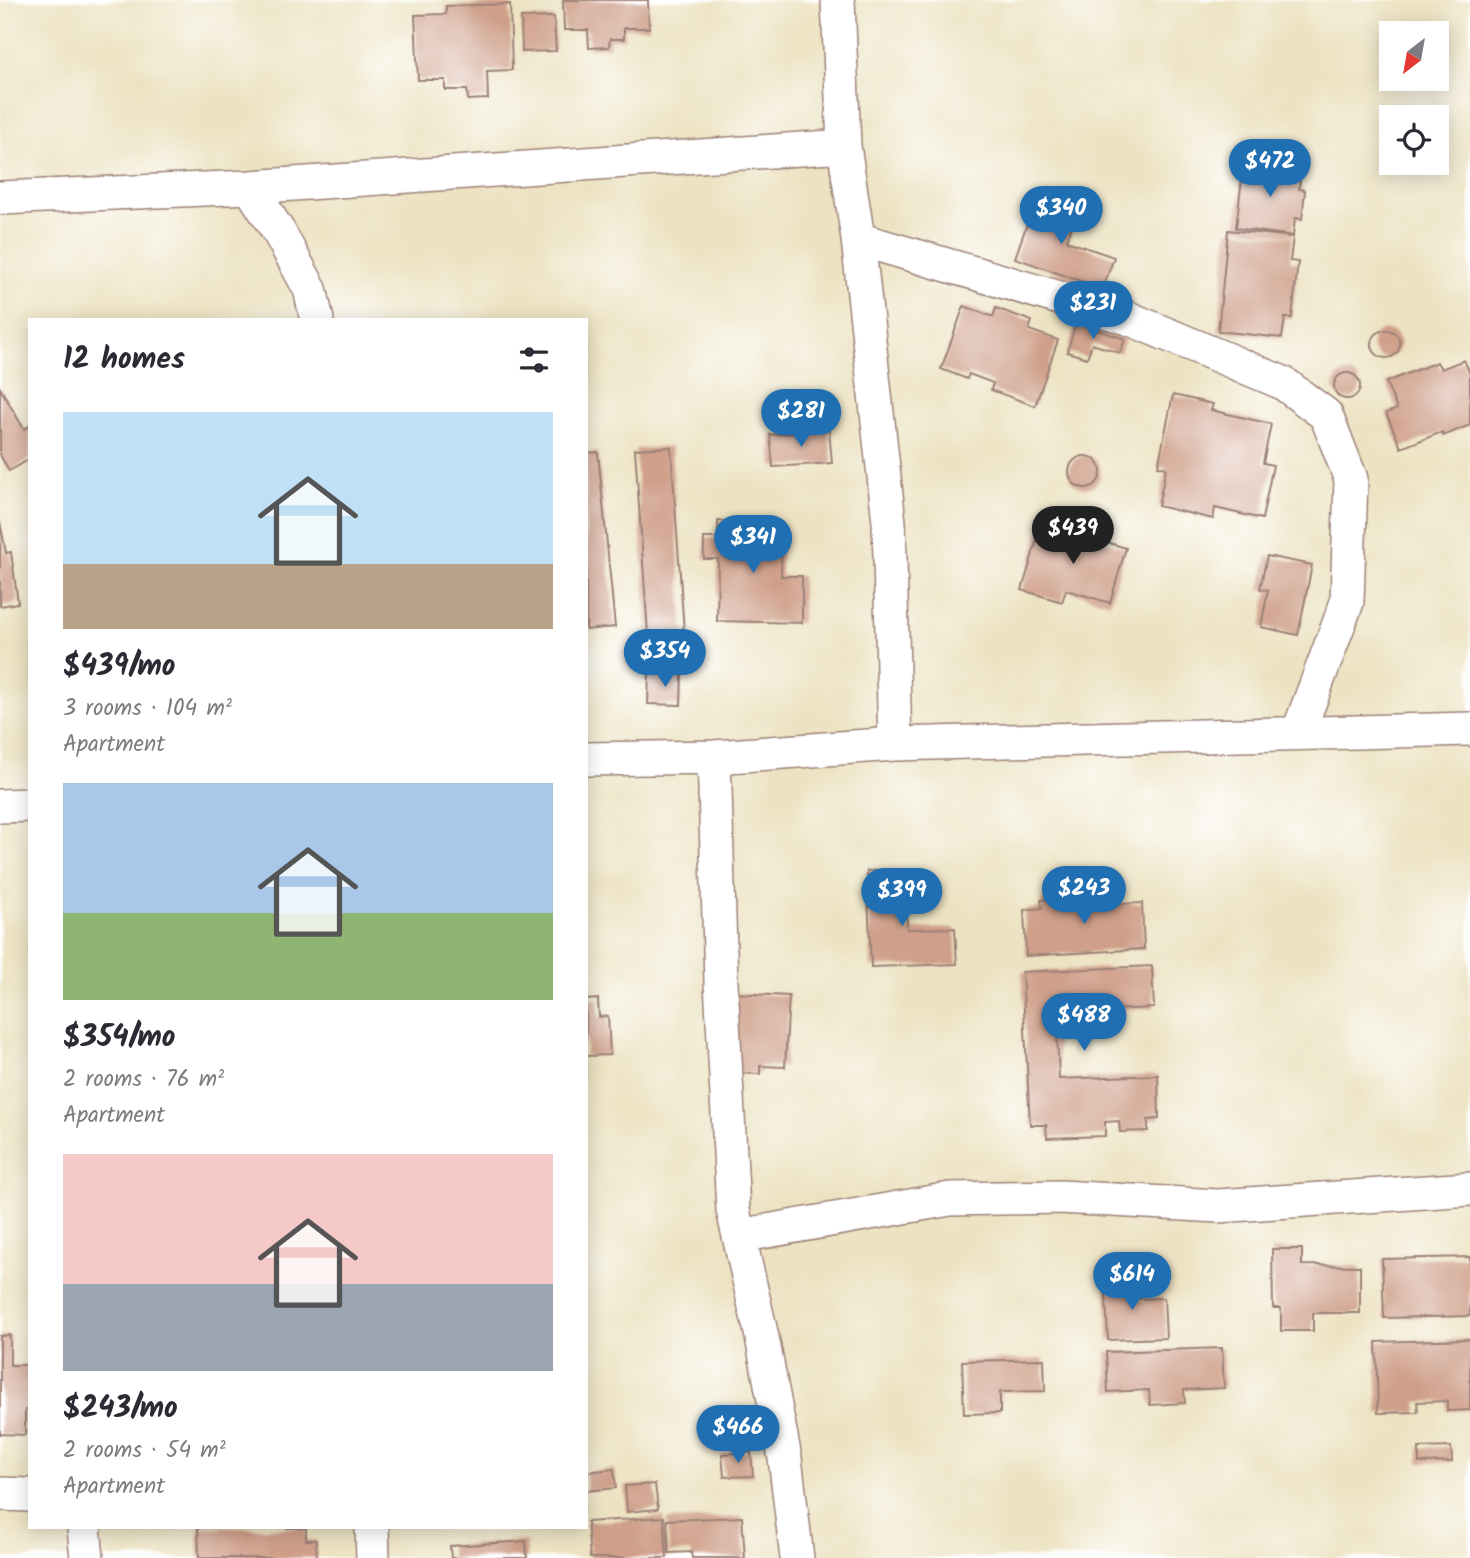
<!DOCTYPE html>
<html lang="en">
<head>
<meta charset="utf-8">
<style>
	body { margin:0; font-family:Kalam,sans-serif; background:#f2f2f3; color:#2b2b33; height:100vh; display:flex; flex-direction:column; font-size:26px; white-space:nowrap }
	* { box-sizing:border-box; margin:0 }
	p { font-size:23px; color:#7c7c81 }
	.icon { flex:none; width:38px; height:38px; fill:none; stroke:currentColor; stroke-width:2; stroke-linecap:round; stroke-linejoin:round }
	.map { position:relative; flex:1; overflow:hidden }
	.sheet { position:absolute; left:28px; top:318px; width:560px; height:1211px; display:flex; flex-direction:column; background:#fff; border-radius:0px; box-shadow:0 4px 18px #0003 }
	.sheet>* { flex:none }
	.needle { width:46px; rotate:211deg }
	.tools { position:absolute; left:1379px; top:21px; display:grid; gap:14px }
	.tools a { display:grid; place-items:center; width:70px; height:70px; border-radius:0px; background:#fff; box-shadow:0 4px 18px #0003; font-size:35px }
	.price { position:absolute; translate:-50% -60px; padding:0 16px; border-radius:24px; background:#1f6fb2; color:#fff; font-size:23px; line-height:46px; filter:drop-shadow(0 2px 4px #0008) }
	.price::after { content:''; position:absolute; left:50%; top:42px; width:21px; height:16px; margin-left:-10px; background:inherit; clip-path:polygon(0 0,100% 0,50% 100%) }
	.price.active { background:#222; color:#fff }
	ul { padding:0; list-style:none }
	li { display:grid; align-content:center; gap:14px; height:371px; padding:0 35px }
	li span { display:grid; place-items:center; height:217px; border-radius:0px; color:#555 }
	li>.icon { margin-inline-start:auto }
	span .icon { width:126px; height:126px; fill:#fffc; stroke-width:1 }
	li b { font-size:30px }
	h2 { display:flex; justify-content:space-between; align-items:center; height:84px; padding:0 35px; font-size:30px }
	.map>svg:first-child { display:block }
	.building { fill:#cf9f89 }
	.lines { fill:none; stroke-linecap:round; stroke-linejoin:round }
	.minor-casing { stroke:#9c8177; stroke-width:36 }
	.minor { stroke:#fff; stroke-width:33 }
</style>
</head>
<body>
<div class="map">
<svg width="1470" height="1558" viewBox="0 0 1470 1558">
	<rect width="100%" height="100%" fill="#fff"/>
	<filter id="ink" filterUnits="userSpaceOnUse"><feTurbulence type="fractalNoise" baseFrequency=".0143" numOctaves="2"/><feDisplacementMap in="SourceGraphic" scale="14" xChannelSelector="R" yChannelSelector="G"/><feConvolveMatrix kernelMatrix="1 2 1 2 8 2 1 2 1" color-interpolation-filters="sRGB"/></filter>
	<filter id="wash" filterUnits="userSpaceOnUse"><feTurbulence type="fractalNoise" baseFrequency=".00686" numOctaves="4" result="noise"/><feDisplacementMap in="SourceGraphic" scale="28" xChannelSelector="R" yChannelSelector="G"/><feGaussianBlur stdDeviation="1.57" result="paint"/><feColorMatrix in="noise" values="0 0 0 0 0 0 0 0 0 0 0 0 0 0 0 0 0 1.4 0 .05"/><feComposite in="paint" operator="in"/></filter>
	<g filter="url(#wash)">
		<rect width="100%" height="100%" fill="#ede3c3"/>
		<g id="blocks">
			<!-- building -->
			<path class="building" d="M563,0h85l1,28h-25v11h-14l-1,8 -20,1 -1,-18h-24z
				M510,4l2,66 -25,1 1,28 -20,1 -1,-10h-22v-10h-27l-3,-65 31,-1v-8z
				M554,17l2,34 -34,1 -1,-34z
				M1244,162l57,7 -2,20 6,1 -3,29 -7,-1 -2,18 -57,-8z
				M1036,198l41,13 -10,30 47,16 -11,32 -88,-31z
				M1228,230l65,7 -3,24 8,1 -6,56h-7l-3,20 -64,-7z
				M964,306l29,11 3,-9 36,13 -3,9 29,10 -23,66 -44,-16 2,-7 -24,-9 -2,5 -26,-10z
				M1076,323l49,16 -5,14 -28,-9 -5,14 -20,-6z
				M1372 344a14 14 0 1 1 28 0a14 14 0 1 1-28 0Z
				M1464,360l6,13v52l-27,11 -1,-4 -41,16 -15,-35 11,-4 -11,-27 51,-20 4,7z
				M1334 386a13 13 0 1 1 26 0a13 13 0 1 1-26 0Z
				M0,388l24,41 6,-3v33l-21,12 -9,-16z
				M1173,395l40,9 -2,6 60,14 -8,39 10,2 -11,54 -47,-11 -2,11 -55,-13 8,-38 -8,-2z
				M829,430l3,33 -59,4 -3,-32z
				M671,447l14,199 -36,2 -14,-199z
				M598,452l17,175 -29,3v-177z
				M1069 472a16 16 0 1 1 32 0a16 16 0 1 1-32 0Z
				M718,521l64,2 -1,53h21v47l-85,-2 1,-62h-14v-21h14z
				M0,522l6,31 5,-1 7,51 -18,3z
				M1042,523l84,25 -16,55 -44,-13 -4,12 -40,-12z
				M1267,556l45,9 -14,70 -37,-8 7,-37 -8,-1z
				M649,673l33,1 -1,31 -33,-1z
				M905,870l2,59 48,-1 2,36 -86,3 -4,-96z
				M1119,895v9l23,-1 2,46 -118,7 -2,-46 18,-2 -1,-8z
				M1152,966l2,42 -98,4 3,67 99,-4 1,44 -11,1v11l-28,1 -1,-11 -14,1v14l-58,2 -1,-13h-16l-8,-153z
				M733,993l56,3 -4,71 -25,-1v8l-31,-1z
				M598,999l1,18 9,-1 2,39 -24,1v-56z
				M1272,1249h30v16l58,1v47h-47v18h-32v-23h-8z
				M1470,1257v59l-86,2 -2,-59z
				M1134,1275l2,24 28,-1 2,40 -58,2 -3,-64z
				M10,1335v30h20v45h-5v25l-25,-1v-98z
				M1470,1339v71l-23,1v-10l-30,1 1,10 -40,1 -2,-71z
				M1222,1348l2,40 -40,2 1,13 -35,2 -1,-15 -41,2 -2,-40z
				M1044,1359l1,32 -45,1v21l-36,1 -2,-53z
				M1451,1447l1,15 -33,1v-15z
				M751,1452l2,24 -29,1 -2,-23z
				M614,1469l2,19 -30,3v-19z
				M655,1484l3,25 -31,3 -2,-26z
				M664,1517l3,41h-77l-3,-36z
				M742,1517l3,41h-53l-1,-6 -22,1 -2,-33z
				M198,1528h108v12h10l1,18h-118z
				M526,1541l1,17h-76l-1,-12z"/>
		</g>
	</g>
	<g filter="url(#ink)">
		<use href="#blocks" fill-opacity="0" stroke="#9c8177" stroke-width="2"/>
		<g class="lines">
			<!-- minor casing -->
			<g class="minor-casing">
				<path id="minor" d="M838,0l6,146 14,93 31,283 6,222
					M250,187l30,47 30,55 7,31
					M0,198l250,-11 594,-41
					M858,239l270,79 155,65 43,32 25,64 -4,123 -49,131
					M714,757l7,225 12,228 29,127 23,121 12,100
					M586,759l128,-2 181,-13 575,-15
					M0,806l30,-1
					M739,1236l211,-37 110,-2 158,9 252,-17
					M0,1494l30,1
					M84,1528l3,30
					M372,1528l1,30"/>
			</g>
			<!-- minor -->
			<use href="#minor" class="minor"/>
		</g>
	</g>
</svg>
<div class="tools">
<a><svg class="needle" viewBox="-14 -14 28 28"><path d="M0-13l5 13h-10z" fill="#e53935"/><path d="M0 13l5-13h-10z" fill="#7c7c81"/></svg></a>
<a><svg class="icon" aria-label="locate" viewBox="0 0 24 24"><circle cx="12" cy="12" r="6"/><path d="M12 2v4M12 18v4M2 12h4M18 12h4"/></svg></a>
</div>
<b class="price" style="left:1270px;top:199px">$472</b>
<b class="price" style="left:1061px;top:246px">$340</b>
<b class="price" style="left:1093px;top:341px">$231</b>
<b class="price" style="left:801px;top:449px">$281</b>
<b class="price active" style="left:1073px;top:566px">$439</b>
<b class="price" style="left:753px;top:575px">$341</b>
<b class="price" style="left:665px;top:689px">$354</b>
<b class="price" style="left:1084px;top:926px">$243</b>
<b class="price" style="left:902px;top:928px">$399</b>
<b class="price" style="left:1084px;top:1053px">$488</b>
<b class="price" style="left:1132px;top:1312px">$614</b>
<b class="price" style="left:738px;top:1465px">$466</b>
<section class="sheet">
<h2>12 homes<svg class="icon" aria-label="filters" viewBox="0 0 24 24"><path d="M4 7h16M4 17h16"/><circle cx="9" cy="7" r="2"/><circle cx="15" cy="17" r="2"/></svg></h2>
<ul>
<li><span style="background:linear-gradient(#bfe0f5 70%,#b9a48a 0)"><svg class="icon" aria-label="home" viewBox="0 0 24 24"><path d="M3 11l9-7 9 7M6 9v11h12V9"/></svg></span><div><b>$439/mo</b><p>3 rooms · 104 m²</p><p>Apartment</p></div></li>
<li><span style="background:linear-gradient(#a9c7e8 60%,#8fb573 0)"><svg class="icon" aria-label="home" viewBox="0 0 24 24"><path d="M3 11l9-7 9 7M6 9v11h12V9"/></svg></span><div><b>$354/mo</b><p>2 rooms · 76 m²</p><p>Apartment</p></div></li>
<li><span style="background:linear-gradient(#f6c9c9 60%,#9aa5b1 0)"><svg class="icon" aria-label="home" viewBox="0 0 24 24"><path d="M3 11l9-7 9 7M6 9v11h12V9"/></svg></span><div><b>$243/mo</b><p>2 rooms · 54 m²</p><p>Apartment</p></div></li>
</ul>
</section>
</div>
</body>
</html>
